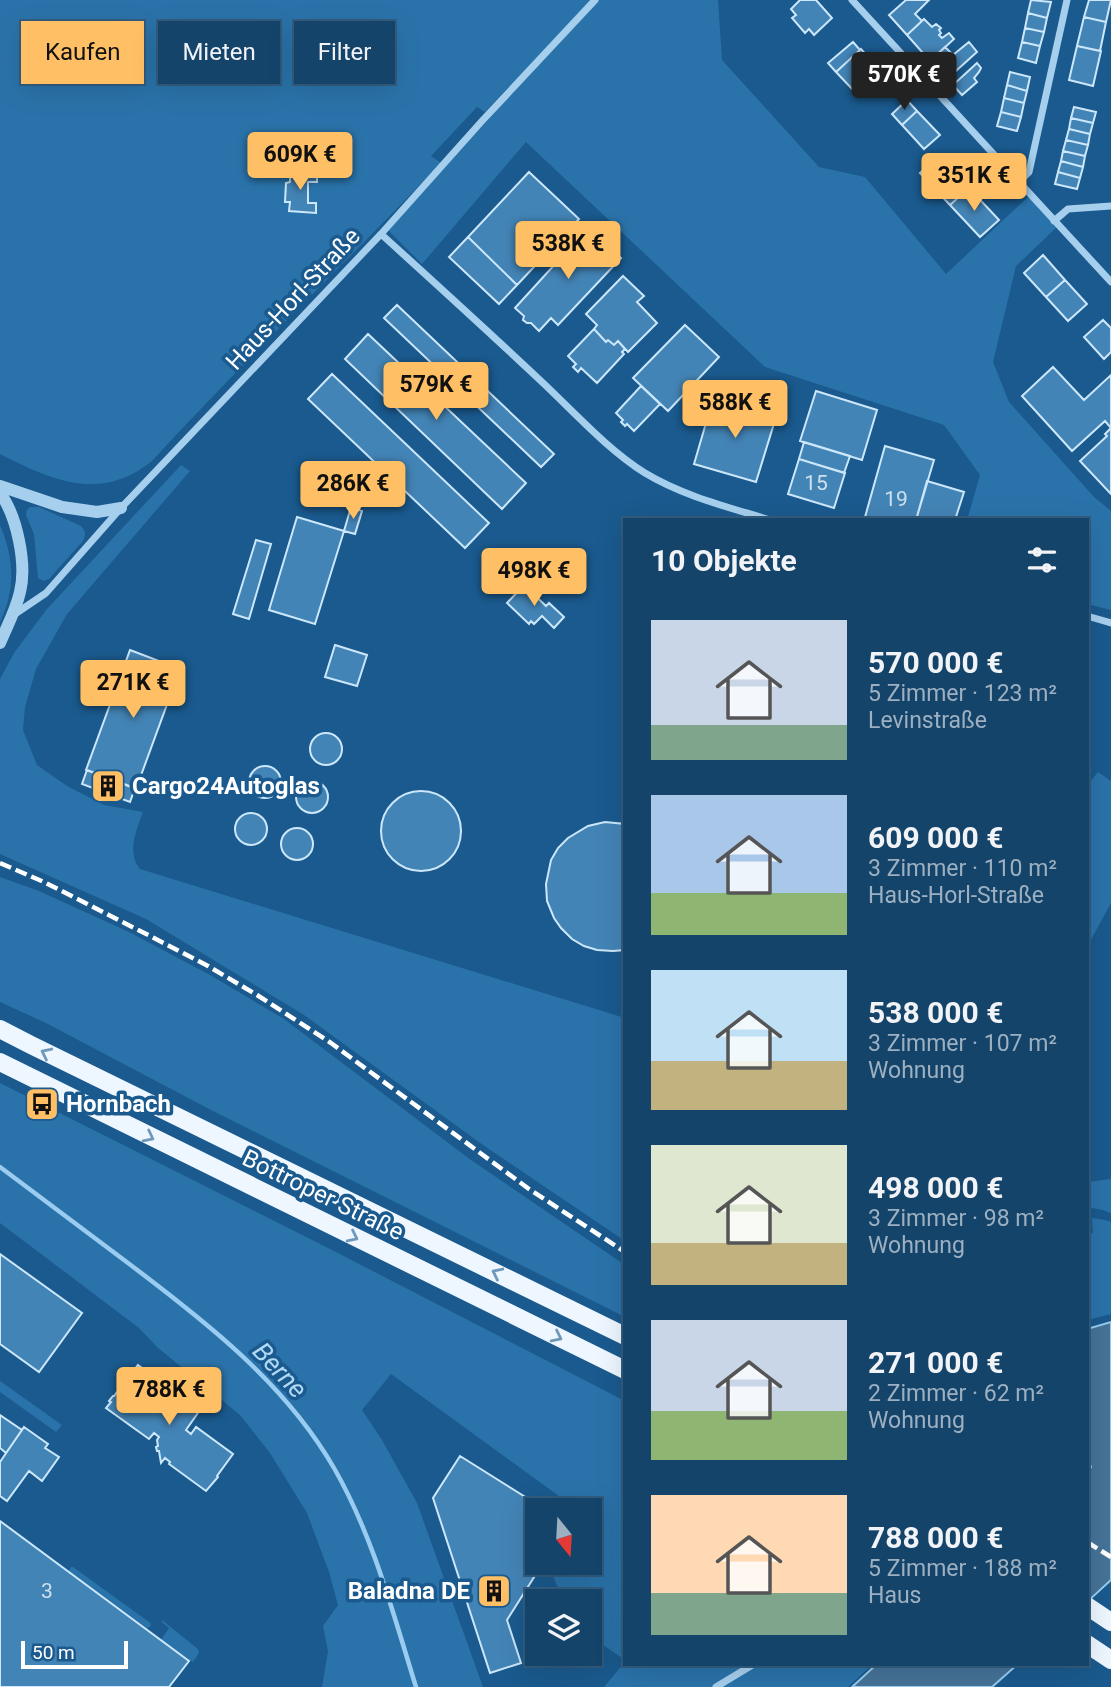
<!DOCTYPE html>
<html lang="de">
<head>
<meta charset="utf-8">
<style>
	body { margin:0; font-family:Roboto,sans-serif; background:#1d4b70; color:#f1f3f6; height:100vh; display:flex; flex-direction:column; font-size:26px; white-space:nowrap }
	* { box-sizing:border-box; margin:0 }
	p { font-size:23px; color:#9db0c1 }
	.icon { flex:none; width:38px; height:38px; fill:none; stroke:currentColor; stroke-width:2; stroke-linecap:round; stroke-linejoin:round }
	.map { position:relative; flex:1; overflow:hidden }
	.side { position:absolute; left:623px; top:518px; width:466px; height:1148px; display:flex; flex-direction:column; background:#14446a; border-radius:0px; box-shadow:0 7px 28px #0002,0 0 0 2px #335c7e }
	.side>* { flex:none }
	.guide { position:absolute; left:21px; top:21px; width:497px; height:63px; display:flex; gap:14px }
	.needle { width:46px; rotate:162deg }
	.buttons { position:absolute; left:525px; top:1498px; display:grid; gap:14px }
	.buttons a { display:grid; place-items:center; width:77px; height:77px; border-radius:0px; background:#14446a; box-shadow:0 7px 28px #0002,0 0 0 2px #335c7e; font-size:35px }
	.scale { position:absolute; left:21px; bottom:18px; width:107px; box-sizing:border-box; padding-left:7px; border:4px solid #fff; border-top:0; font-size:19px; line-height:24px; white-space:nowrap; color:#fff; -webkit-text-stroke:5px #1a5a8e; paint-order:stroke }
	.price { position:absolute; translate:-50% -60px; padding:0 16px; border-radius:7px; background:#ffbf64; color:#111; font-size:23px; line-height:46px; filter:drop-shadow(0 2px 4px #0008) }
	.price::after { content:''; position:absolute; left:50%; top:42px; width:21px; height:16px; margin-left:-10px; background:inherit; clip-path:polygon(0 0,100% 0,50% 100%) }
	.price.active { background:#222; color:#fff }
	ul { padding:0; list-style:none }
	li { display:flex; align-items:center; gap:21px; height:175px; padding:0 28px }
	li span { display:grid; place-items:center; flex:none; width:196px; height:140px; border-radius:0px; color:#555 }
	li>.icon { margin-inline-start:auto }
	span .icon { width:84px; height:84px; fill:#fffc; stroke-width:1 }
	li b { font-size:30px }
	h2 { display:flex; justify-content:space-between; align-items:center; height:84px; padding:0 28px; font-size:30px }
	.pill { padding:0 24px; border-radius:0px; background:#14446a; box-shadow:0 7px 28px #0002,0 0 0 2px #335c7e; font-size:24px; line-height:63px }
	.pill.active { background:#ffbf64; color:#111 }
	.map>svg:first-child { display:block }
	.green { fill:#2a73aa }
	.water { fill:#457398; stroke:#99ccf0; stroke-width:2 }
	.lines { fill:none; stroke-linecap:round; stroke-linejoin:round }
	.stream { stroke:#99ccf0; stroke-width:4.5 }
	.building { fill:#4384b6; stroke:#cce7fa; stroke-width:2 }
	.minor { stroke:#a6cfee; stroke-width:7 }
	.tertiary { stroke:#a6cfee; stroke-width:12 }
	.primary { stroke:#eef6ff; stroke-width:18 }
	.rail { stroke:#fff; stroke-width:4.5; stroke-dasharray:12 5; stroke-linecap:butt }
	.oneway { stroke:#6f98bb }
	.labels { text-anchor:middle; stroke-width:7; stroke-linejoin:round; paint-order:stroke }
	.number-label { font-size:21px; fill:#d0e0ed }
	.street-label { font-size:24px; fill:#fff; stroke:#1a5a8e }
	.poi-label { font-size:24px; font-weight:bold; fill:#fff; stroke:#1a5a8e; text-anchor:start }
	.water-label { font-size:26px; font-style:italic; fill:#b2d9f5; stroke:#1a5a8e }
</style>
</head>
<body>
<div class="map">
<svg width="1111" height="1687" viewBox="0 0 1111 1687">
	<rect width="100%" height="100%" fill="#1a5a8e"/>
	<!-- green -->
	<path class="green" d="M0,0h591l-106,112 -8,-5 -46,49 10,7c-96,100 -195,196 -289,298 -52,42 -100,19 -152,-7z
		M597,0h121l4,60 97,107 46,10 81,97 83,-78 29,30 -42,40 -23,96 16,40 85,95 17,14v99l-24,-6v-84h-120l13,-45 -36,-50 -179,-58 -239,-225 -104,122 -34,-34z
		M181,465l9,6 -123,143 -31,55 -11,38 -2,23 14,35 30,21 37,19 39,7c-6,17 -17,40 -3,57l485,149v223l-142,-96 -179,-130 -158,-96 -146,-65v-175l14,-26 33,-44z
		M30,507h9l42,19c5,6 5,8 2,15l-34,38 -5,2 -6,-3 -4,-44 -8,-19 1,-5z
		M0,525c14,33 16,64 0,97z
		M1098,772l13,9v122l-24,44v-161z
		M0,877l39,14 90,41 81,43 74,44 187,141 154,105v52l-414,-207 -165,-87 -46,-21z
		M0,1083l332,167 293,151v259l-35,-24v-35h-27l-13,-33 3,-5h37v-53h-12l-187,-136 -29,36 20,30 35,63 66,184h-161l6,-36 -5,-25 15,-21 -9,-33 -22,-59 -37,-60 -30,-38 -83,-68 -18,-19 -139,-105z
		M1111,1179v34l-8,-3 -16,-3v-25z
		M1092,1218l13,2 6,2v92l-24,6v-86l6,-1z
		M0,1381l62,44 -6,7 -56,-40z
		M71,1567h2l76,55 2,2 -1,3 -3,1 -78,-57z
		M162,1620l36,29 1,4 -6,9 -32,-22 8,-12 -7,-6z
		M625,1662v2h248l-25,23h-244z"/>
	<!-- water -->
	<path class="water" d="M1111,1322v258l-24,22v-130l4,-5 -4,-10v-128z
		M877,1664h141l-26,23h-140z"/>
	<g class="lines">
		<!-- stream -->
		<path class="stream" d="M0,1167c43,32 85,64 128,96 77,58 157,120 206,205 39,68 59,145 82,219"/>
	</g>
	<!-- building -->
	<path class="building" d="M800,0h16l16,18 -18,17 -5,-6 -4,4 -13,-15 4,-3 -5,-6z
		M906,0h23l-14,14 7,7 -15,14 -18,-20z
		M1031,0l20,2 -4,16 -19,-5z
		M1089,0h22l-5,22 -22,-5z
		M1028,13l19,5 -3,14 -19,-4z
		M1084,17l22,5 -6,29 -23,-5z
		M924,19l8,8 4,-3 5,4 -2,2 2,3 -2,2 3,3 7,-5 5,6 -24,22 -23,-26z
		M1025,28l19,4 -4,14 -18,-4z
		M853,42l7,8 -24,22 -8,-9z
		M969,42l8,10 -30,27 -17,-18 15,-14 8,8z
		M1022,42l18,4 -4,17 -18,-5z
		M1077,46l24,5 -8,35 -24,-6z
		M861,49l18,21 -24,22 -19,-20z
		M977,63l4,5 -2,4 -5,6 3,4 -15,13 -9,-10z
		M1010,72l20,5 -3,14 -20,-6z
		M1007,85l20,6 -3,12 -20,-5z
		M1004,98l20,5 -3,14 -20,-5z
		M907,100l10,11 -15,14 -10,-11z
		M1074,107l22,5 -3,11 -22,-5z
		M917,111l23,24 -16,14 -22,-24z
		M1001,112l20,5 -4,14 -20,-5z
		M1071,118l22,5 -3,11 -21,-5z
		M1069,129l21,5 -2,11 -22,-5z
		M1066,140l22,5 -3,11 -22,-5z
		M1063,151l22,5 -2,11 -22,-6z
		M939,155l30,33 -19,17 -30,-32z
		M1061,161l22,6 -3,11 -22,-6z
		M308,172h9v10h-9v21h8v10l-27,-2 1,-9h-5l1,-19 4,-1v-9l18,1z
		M529,172l50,47 -62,66 -49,-48z
		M1058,172l22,6 -3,11 -22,-5z
		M969,188l30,32 -19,17 -30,-32z
		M588,228l33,30 -63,67 -7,-7 -12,13 -8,-8h-4l-4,-3 1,-4 -9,-8z
		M468,237l49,48 -18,19 -50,-47z
		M1043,255l22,25 -19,17 -22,-24z
		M623,276l21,20 -7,6 20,21 -29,29 -10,-11 -4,4 -6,-5 -2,2 -12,-13 3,-4 -11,-11z
		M1065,280l22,24 -19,17 -22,-24z
		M397,305l157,149 -13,13 -157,-149z
		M1103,320l8,8v24l-7,7 -20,-22z
		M685,325l34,32 -51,54 -35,-33z
		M594,329l12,13 2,-2 6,5 4,-4 7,8 -3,3 2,2 -27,29 -16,-15 -3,4 -5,-5 3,-3 -8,-8z
		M368,334l158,149 -24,26 -157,-150z
		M1053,367l31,33 27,-25v53l-6,-7 -33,30 -50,-55z
		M332,374l157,149 -24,25 -157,-149z
		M641,386l19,18 -26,27 -7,-7 -2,2 -4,-4 2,-2 -7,-7z
		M816,391l61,19 -15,50 -62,-19z
		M713,399l63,18 -20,65 -62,-18z
		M1111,428v66l-31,-33 27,-25 -2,-2z
		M804,442l46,14 -6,17 -45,-14z
		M885,446l49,14 -18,60h-42l-9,-3z
		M799,459l46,14 -11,35 -46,-14z
		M927,481l37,11 -9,28 -5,-2v2h-34z
		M351,507l11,4 -7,23 -11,-3z
		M297,517l47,14 -29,93 -46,-14z
		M256,540l15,4 -22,75 -16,-5z
		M524,585l22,21 3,-3 15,14 -10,11 -12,-12 -8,8 -3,-3 -2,3 -22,-21z
		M335,645l32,10 -10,31 -32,-9z
		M130,650l50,19 -44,120 -50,-19z
		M310 749a16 16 0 1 1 32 0a16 16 0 1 1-32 0Z
		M249 782a16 16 0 1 1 32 0a16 16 0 1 1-32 0Z
		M87,770l48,18 -5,14 -48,-18z
		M296 797a16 16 0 1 1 32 0a16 16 0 1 1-32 0Z
		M381 831a40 40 0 1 1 80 0a40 40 0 1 1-80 0Z
		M235 829a16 16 0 1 1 32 0a16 16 0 1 1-32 0Z
		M605,822l20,2v126l-12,1 -16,-1 -13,-4 -12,-7 -11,-11 -7,-10 -7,-17 -1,-17 5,-24 7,-12 10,-10 20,-12z
		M281 844a16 16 0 1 1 32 0a16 16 0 1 1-32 0Z
		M0,1254l82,59 -43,59 -39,-28z
		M138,1365l43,31 -5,7 5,4 5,-7 14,10 -14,20 5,4 5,-7 37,27 -16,22 1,1 -12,14 -37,-27 1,-2 -5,-4 -4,5 -2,-12h-2l-1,-4 2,-1 -1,-6 2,-3 -5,-4 -5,6 -43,-31 5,-6 -2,-1 4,-5h1z
		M0,1415l22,15 -16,23 -6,-5z
		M24,1427l24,17 -3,4 14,9 -17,24 -13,-10 -22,30 -7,-5v-34z
		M460,1456l86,54h-9v53h6l-36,57 14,43 -31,10 -57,-175z
		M0,1521l189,140 -20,26h-169z"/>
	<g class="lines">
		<!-- minor -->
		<path class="minor" d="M852,0l259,282
			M1019,182l10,-10 38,-172
			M1054,221l14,-12 43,-3
			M381,234c54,49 108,98 161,148 32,30 66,68 103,91 38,23 83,34 125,47
			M15,614l31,-21 75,-85 260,-274 101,-113 113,-121
			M1087,616l24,7
			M716,1687l38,-23"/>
		<!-- tertiary -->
		<path class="tertiary" d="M0,486l62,21 35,5 24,-4
			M0,493c17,23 27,71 20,99 -4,18 -13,34 -20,51"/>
		<!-- primary -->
		<path class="primary" d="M0,1029l31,16 594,291
			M0,1062l625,308
			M1087,1606l24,16
			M1087,1644l24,16"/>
		<!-- rail -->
		<path class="rail" d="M0,863l44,19 110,56 54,28 49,29 74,48 198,146 96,63
			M1087,1542l24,15"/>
	</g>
	<!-- one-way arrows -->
	<defs><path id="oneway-chevron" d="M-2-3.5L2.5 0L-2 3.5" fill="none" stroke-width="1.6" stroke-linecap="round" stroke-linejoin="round" transform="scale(1.75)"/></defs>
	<g class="oneway">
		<use href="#oneway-chevron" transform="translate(46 1053) rotate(-154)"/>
		<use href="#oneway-chevron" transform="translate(149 1137) rotate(27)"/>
		<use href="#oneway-chevron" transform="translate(353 1237) rotate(26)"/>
		<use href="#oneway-chevron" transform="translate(497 1273) rotate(-154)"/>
		<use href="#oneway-chevron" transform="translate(557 1337) rotate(26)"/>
	</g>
	<!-- icons -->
	<defs>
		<g id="building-square" transform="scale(1.75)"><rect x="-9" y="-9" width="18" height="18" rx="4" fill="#ffbf64" stroke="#1a5a8e"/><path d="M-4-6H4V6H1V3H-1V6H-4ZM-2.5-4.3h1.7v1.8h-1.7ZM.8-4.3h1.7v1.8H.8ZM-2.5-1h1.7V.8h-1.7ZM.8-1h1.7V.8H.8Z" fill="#111"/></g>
		<g id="bus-square" transform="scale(1.75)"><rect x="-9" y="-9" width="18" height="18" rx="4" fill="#ffbf64" stroke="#1a5a8e"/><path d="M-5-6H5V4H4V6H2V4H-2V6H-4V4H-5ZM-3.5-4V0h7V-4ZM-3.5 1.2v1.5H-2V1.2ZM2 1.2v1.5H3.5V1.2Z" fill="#111"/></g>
	</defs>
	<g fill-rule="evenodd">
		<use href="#building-square" x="108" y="786"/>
		<use href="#bus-square" x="42" y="1104"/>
		<use href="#building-square" x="494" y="1591"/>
	</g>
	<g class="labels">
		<!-- number labels -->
		<g class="number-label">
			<text x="816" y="490">15</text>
			<text x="896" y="506">19</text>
			<text x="47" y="1598">3</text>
		</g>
		<!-- street labels -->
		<g class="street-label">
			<text transform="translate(293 299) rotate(-47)" y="8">Haus-Horl-Straße</text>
			<text transform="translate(323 1195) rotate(26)" y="8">Bottroper Straße</text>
		</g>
		<!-- poi labels -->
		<g class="poi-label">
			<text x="132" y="794">Cargo24Autoglas</text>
			<text x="66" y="1112">Hornbach</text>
			<text x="470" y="1599" text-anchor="end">Baladna DE</text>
		</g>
		<!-- water labels -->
		<g class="water-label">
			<text transform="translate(280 1370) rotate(47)" y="9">Berne</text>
		</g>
	</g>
</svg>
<div class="buttons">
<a><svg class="needle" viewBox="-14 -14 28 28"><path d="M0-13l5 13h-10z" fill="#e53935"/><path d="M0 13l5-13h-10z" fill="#9db0c1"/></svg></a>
<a><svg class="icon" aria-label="layers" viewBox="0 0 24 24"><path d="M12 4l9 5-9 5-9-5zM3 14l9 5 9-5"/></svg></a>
</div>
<div class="scale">50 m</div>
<b class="price active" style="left:904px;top:112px">570K €</b>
<b class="price" style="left:300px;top:192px">609K €</b>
<b class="price" style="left:974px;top:213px">351K €</b>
<b class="price" style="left:568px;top:281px">538K €</b>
<b class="price" style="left:436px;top:422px">579K €</b>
<b class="price" style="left:735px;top:440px">588K €</b>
<b class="price" style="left:353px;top:521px">286K €</b>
<b class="price" style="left:534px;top:608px">498K €</b>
<b class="price" style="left:133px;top:720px">271K €</b>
<b class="price" style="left:169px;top:1427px">788K €</b>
<div class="guide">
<a class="pill active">Kaufen</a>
<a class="pill">Mieten</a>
<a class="pill">Filter</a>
</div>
<section class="side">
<h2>10 Objekte<svg class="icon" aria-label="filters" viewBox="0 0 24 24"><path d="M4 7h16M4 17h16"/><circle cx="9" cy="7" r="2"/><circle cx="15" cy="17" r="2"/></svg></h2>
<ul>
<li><span style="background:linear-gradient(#c9d6e8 75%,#7fa58c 0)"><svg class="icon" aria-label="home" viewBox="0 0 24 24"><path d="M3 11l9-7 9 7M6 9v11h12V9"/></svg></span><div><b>570 000 €</b><p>5 Zimmer · 123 m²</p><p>Levinstraße</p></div></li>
<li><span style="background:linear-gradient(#a9c7e8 70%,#8fb573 0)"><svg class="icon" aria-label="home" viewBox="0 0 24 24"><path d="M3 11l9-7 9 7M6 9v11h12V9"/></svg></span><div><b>609 000 €</b><p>3 Zimmer · 110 m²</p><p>Haus-Horl-Straße</p></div></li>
<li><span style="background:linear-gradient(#bfe0f5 65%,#c2b280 0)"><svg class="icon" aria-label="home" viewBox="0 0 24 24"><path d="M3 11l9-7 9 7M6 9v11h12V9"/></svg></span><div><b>538 000 €</b><p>3 Zimmer · 107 m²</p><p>Wohnung</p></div></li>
<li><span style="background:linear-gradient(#dfe7d0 70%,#c2b280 0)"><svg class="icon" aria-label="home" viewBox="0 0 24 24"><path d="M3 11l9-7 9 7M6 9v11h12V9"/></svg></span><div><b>498 000 €</b><p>3 Zimmer · 98 m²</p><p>Wohnung</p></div></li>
<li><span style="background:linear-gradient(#c9d6e8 65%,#8fb573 0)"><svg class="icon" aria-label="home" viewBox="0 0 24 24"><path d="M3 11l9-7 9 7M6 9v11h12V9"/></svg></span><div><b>271 000 €</b><p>2 Zimmer · 62 m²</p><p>Wohnung</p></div></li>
<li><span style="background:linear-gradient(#ffd9b3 70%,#7fa58c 0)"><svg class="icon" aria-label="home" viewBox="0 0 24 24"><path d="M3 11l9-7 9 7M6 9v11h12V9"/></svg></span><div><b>788 000 €</b><p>5 Zimmer · 188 m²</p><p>Haus</p></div></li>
</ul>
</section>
</div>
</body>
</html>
